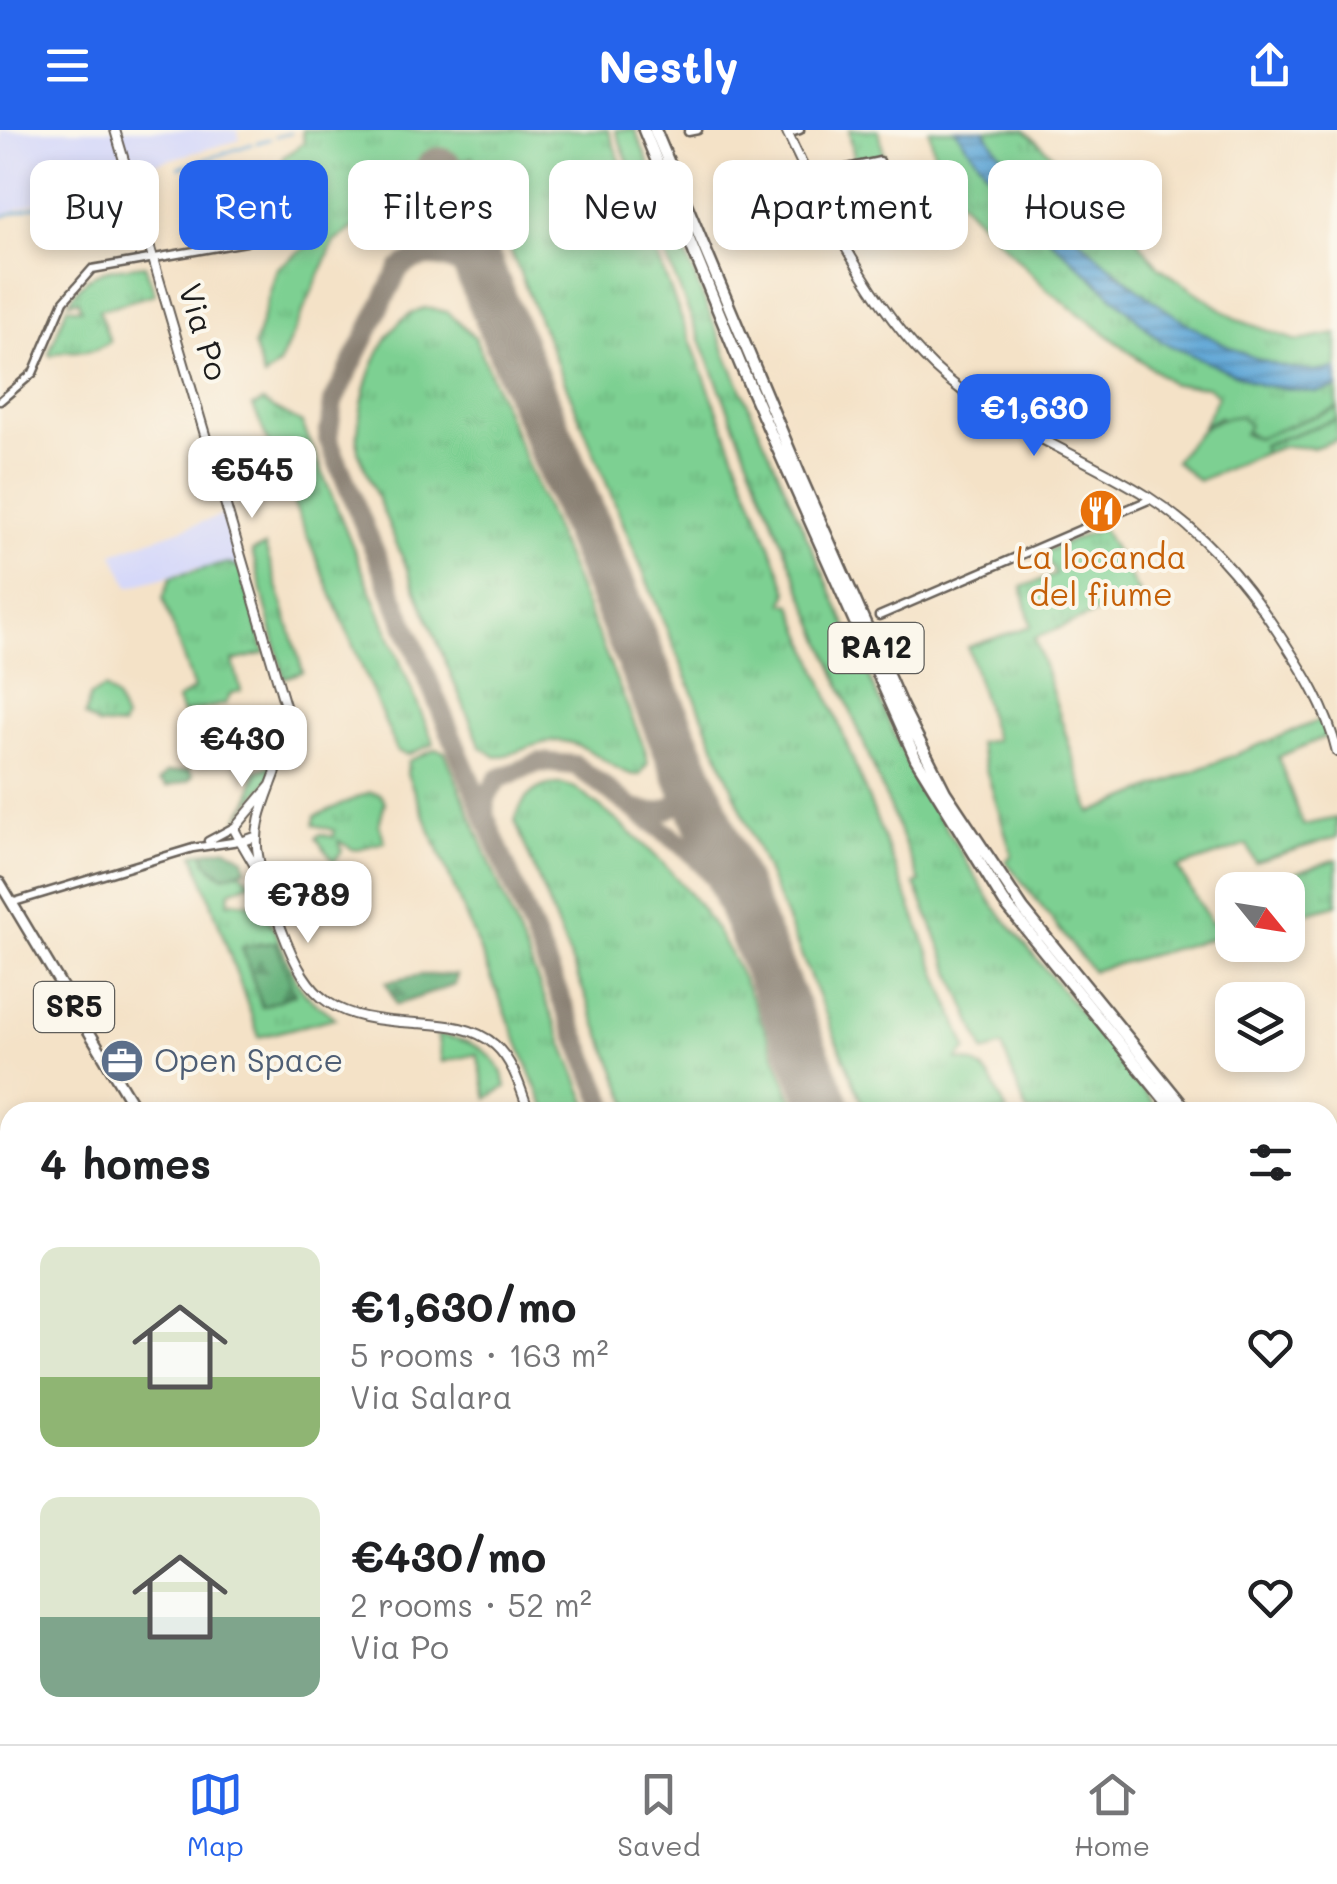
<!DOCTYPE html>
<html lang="en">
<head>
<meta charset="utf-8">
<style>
	body { margin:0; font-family:Mali,sans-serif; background:#f6f6f6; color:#202124; height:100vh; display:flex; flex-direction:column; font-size:38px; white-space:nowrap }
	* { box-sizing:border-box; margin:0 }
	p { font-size:32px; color:#757577 }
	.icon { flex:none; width:55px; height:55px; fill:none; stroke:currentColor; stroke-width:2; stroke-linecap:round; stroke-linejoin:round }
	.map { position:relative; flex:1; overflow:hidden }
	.sheet { position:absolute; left:0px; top:972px; width:1338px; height:642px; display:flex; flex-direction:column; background:#fff; border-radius:30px 30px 0 0; box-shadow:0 5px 15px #0003 }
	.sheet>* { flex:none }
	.guide { position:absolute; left:30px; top:30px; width:1278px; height:90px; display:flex; gap:20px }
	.needle { width:65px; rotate:120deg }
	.fabs { position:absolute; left:1215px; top:742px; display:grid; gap:20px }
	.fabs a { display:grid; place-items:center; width:90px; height:90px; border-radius:20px; background:#fff; box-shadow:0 5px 15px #0003; font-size:50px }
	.price { position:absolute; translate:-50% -85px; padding:0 22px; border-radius:20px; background:#fff; color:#222; font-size:32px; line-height:65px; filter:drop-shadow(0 2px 5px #0008) }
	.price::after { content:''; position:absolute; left:50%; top:60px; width:30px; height:22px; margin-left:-15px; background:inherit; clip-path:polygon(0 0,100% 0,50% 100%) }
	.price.on { background:#2563eb; color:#fff }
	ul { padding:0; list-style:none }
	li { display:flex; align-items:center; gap:30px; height:250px; padding:0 40px }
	li span { display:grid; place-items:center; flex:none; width:280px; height:200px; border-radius:20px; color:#555 }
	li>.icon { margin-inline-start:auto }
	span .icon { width:120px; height:120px; fill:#fffc; stroke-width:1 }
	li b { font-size:42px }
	h2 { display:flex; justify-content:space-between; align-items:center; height:120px; padding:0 40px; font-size:42px }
	.chip { padding:0 35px; border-radius:20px; background:#fff; box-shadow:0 5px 15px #0003; font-size:35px; line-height:90px }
	.chip.on { background:#2563eb; color:#fff }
	header { display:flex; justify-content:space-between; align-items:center; height:130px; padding:0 40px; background:#2563eb; color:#fff; font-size:45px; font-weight:800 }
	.tab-bar { display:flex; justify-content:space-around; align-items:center; height:140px; border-top:2px solid #e0e0e0; background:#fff; font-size:28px; color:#757577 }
	.tab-bar a { display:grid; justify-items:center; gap:5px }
	.tab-bar .on { color:#2563eb }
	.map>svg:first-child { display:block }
	.built { fill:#d5d8f9 }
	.industrial { fill:url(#industrial-grid) }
	.grass { fill:url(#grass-tufts); stroke:#4c7657; stroke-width:2.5 }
	.forest { fill:url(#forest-firs); stroke:#41674c; stroke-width:2.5 }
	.garden { fill:#7dd092; stroke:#4c7657; stroke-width:2.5 }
	.water { fill:url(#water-rules); stroke:#3e627a; stroke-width:2.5 }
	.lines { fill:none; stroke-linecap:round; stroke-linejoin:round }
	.stream { stroke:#61a7d7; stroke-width:2.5 }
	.canal { stroke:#61a7d7; stroke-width:8 }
	.taxiway { stroke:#887f72; stroke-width:20 }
	.runway { stroke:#887f72; stroke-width:50 }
	.minor-casing { stroke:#686158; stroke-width:11 }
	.tertiary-casing { stroke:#686158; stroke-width:12 }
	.primary-casing { stroke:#686158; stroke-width:14 }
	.motorway-casing { stroke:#686158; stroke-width:15 }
	.minor { stroke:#fff; stroke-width:6 }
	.tertiary { stroke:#fff; stroke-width:8 }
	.primary { stroke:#fff; stroke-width:9 }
	.motorway { stroke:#fff; stroke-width:10 }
	.rail-casing { stroke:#1c1c1c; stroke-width:6 }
	.rail { stroke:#fbf7ec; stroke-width:2.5; stroke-dasharray:8; stroke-linecap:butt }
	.labels { text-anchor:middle; stroke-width:8; stroke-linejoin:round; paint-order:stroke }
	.shield { fill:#fbf7ec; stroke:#5f5e5a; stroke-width:2.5 }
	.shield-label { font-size:30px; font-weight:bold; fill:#1c1c1c }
	.street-label { font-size:32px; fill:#1c1c1c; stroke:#fbf7ec }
	.food-label { font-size:32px; fill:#c56008; stroke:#fbf7ec }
	.service-label { font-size:32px; fill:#4e5e75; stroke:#fbf7ec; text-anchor:start }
</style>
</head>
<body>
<header><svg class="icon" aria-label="menu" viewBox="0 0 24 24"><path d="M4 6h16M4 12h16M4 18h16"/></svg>Nestly<svg class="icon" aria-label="share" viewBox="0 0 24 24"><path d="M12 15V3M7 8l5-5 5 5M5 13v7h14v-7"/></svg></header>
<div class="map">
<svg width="1337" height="1614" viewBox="0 0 1337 1614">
	<defs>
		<pattern id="industrial-grid" width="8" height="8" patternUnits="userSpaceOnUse" patternTransform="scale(2.5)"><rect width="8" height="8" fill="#bdc3de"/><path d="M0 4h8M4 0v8" fill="none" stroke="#a2a7be"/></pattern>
		<pattern id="grass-tufts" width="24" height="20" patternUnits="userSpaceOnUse" patternTransform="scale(2.5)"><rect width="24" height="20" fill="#7dd092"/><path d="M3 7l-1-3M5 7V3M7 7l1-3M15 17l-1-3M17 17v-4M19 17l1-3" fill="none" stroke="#6bb27d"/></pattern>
		<pattern id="forest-firs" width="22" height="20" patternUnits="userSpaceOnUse" patternTransform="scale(2.5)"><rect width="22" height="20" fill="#66b27c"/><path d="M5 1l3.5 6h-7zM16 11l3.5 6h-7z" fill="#539065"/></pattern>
		<pattern id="water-rules" width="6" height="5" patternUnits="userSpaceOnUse" patternTransform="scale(2.5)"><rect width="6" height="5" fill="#61a7d7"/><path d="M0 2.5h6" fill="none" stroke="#4f87ae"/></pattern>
	</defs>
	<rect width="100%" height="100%" fill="#fbf7ec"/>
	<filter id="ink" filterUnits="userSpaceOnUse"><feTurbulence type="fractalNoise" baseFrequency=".01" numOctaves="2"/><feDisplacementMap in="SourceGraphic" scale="20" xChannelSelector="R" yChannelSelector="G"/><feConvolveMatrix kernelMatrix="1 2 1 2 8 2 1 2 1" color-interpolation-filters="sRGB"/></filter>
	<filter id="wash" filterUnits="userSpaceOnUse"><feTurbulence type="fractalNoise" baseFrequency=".0048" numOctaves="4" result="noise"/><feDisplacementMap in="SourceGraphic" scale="40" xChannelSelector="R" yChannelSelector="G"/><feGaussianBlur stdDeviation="2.25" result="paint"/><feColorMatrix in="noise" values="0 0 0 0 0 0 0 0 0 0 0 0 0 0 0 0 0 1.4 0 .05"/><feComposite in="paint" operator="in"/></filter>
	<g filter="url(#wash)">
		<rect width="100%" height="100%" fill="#f4e2c7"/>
		<!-- built -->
		<path class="built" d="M0,0h237l3,10 -117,32 -123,43z
			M225,384l16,54 -13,-5 -29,9 -1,-4 -69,19 -16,-34z
			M10,1239v96l-10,-20v-39l6,-3 -6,-29z"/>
		<!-- industrial -->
		<path class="industrial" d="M1337,1043v126l-9,-16v-105z
			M10,1510v95h247l5,9h-262v-102z
			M272,1605h231l5,9h-232z"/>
		<!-- grass -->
		<path class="grass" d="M302,0h306l180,461 -4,12 8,2 175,444 -10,11c32,1 38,27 50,52h-141l-394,-955 -57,25 -81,60 -55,123 -15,13 -10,-31 23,-79 28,-20 -24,-79 2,-12 21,-14z
			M615,0h20l94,231 180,406 82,135 169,210h-133l-25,-66 -18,6 -69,-168 5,-2z
			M849,0h30l5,25 -29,8z
			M929,0h26l42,54 51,53 114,105 98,43 56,7 21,-4v20l-80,30 -38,-21 -16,9 15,-30 -10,-9 -36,-3 -125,-95 -106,-108z
			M984,0h40l57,50 13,22 41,35 24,30 79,53 59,21 40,-7v35c-111,22 -297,-152 -353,-239z
			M145,135l10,29 -56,16 11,32c-26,17 -38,3 -59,14l-2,-3 18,-46 14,2 -3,-9 -9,2c19,-34 40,-33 76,-37z
			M425,178l22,4 28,25 170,412 3,14 -8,12c-21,2 -46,-28 -73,-33 -26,-5 -46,12 -71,15l-15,-10 -123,-296c-3,-43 19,-133 67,-143z
			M263,272l39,21 132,321 -27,11 -10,-4 -144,-345z
			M1337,289v21l-24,8 -28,-2 -21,7 -3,-7z
			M1102,398l38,67 -105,43 56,175 232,-94 4,17 -49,21 25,68 34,-7v19l-82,25 -8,-17 -69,23 33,55 21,-5v15l-140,38 -86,-110 6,-6 -34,-112 17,-3 -27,-93 63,-21 -9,-39 33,-12 -11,-23z
			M265,416l38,126 -19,6 -32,-127z
			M228,433l13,5 24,85 -32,8 8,30 -10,2 -6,11 -43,10 -5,-14 17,-11 -31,-91 8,-21z
			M104,558l12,10 9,22 -3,7 -24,-2 -13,-9 5,-20z
			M436,619l9,3 146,360h-42l-6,-9 -136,-329 1,-13z
			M275,627l-3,18 -35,45 12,-20 7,-28 13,-6z
			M562,654l13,4c64,47 123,102 160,175 25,47 42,100 63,149h-166l-117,-291c7,-24 22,-38 47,-37z
			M370,662l10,2 5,8 -6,23 6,17 -31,8 -15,-9 3,10 -8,11 -18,-24 4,-4 14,3v-7l-20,-5 1,-9z
			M204,722l2,10 13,12 22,-2 10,10 -21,9 -2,12c47,-11 51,52 71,82 9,14 23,23 36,33l-76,19 -65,-183z
			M1337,729v46l-49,13v-28h-14l-3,-10z
			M437,905c33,4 63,17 69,52l-19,11 -10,-44 -35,8z
			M0,1098l10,18v42l-5,3 -5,-8z
			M1328,1216l9,16v66l-9,-6z
			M1328,1319l9,7v288h-218l-3,-9h212z
			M889,1605h129v9h-125z"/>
		<!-- forest -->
		<path class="forest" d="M270,581l11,10 -4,36 -17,-14 -35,11 -27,-3 3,-6 56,-12z
			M189,640l4,5 -4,6 -22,6 -8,-6 7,-8z
			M227,718l17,10 2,11 -23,7 -17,-14 -2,-10z
			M276,812l19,52 -33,13 -20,-60z
			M421,845h36l-2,10 -59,20 -10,-23z"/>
		<!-- garden -->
		<path class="garden" d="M1337,278v11l-75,26 2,8 -66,28 -23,-20c20,-26 31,-43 65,-45l9,9 -5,9 13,4z"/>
		<!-- water -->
		<path class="water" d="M955,0h29c56,87 242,261 353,239v19l-21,4 -56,-7 -98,-43 -114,-105 -51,-53z"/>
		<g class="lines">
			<!-- stream -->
			<path class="stream" d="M275,7l16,-4
				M257,13l12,-4
				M179,38l73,-24
				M136,48l23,-5
				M0,87l113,-34"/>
			<!-- canal -->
			<path class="canal" d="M1328,1282l9,6"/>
			<!-- taxiway -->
			<path class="taxiway" d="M487,160c-23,-29 -56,-46 -88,-21l-66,133 -5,37 280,673
				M640,680c29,8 50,-10 46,-40
				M485,685l1,-17 12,-19 42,-17 35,3 114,85 36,39 34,56
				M747,1605l4,9
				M866,1605l4,9
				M1036,1614l1,-9
				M1051,1614h30"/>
			<!-- runway -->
			<path class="runway" d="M439,42l389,940
				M1086,1605l4,9"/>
		</g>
	</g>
	<g filter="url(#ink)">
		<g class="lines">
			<!-- minor casing -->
			<g class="minor-casing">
				<path id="minor" d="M688,2l10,-2
					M787,4l13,-4
					M810,46l70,-15
					M0,271l33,-28 31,-72 28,-32 154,-27
					M879,486l272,-117
					M208,711l28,-15
					M11,773l182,-55 46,-7
					M0,1041l10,-2
					M0,1056l10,17
					M0,1077l10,-2
					M0,1083l10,-2
					M0,1173l10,-5
					M0,1212l10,-5
					M0,1342l10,20
					M0,1382l10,20"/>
			</g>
			<!-- tertiary casing -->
			<g class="tertiary-casing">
				<path id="tertiary" d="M115,0l171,579c7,55 -37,97 -28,146 4,25 14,49 23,73 29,78 54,90 135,95 28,2 58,3 79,22 19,17 26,45 34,67
					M786,0c36,78 86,177 148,237 62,59 142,84 213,129 56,36 94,80 130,135 26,40 49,74 60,121
					M255,707l-14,5 -7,-13 37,-44
					M241,712l18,31
					M0,1446l10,-2"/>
			</g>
			<!-- primary casing -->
			<g class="primary-casing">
				<path id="primary" d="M0,753l137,229
					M508,1605l5,9"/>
			</g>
			<!-- motorway casing -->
			<g class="motorway-casing">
				<path id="motorway" d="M644,0l97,236 175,393 88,143 171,210
					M655,0l146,348 100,227 44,87 78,117 165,203
					M1328,1180l9,16
					M1328,1200l9,16"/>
			</g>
			<!-- minor -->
			<use href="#minor" class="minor"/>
			<!-- tertiary -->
			<use href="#tertiary" class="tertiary"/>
			<!-- primary -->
			<use href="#primary" class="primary"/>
			<!-- motorway -->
			<use href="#motorway" class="motorway"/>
			<!-- rail casing -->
			<g class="rail-casing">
				<path id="rail" d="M0,1084l10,20
					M265,1605l4,9"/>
			</g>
			<!-- rail -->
			<use href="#rail" class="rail"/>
		</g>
	</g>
	<!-- icons -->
	<defs>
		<g id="restaurant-disc" transform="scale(2.25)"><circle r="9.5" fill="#e8710a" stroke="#fbf7ec"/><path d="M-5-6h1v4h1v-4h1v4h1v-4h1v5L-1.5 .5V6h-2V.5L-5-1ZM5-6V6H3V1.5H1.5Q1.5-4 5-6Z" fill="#fff"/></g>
		<g id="office-disc" transform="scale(2.25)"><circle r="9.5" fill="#5c6f8a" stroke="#fbf7ec"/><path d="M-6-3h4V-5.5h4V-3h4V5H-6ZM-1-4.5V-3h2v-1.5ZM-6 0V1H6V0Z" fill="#fff"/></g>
	</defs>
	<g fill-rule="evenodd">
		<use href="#restaurant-disc" x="1101" y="381"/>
		<use href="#office-disc" x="122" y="931"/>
	</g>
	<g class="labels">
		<!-- shield labels -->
		<g class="shield">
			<rect x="828.5" y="493" width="95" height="50" rx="8"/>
			<rect x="34" y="852" width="80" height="50" rx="8"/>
		</g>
		<g class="shield-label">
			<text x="876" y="528">RA12</text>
			<text x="74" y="887">SR5</text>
		</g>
		<!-- street labels -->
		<g class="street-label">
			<text transform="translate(203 202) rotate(73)" y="11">Via Po</text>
		</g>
		<!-- food labels -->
		<g class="food-label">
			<text x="1101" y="439">La locanda<tspan x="1101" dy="37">del fiume</tspan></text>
		</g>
		<!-- service labels -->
		<g class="service-label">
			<text x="154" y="942">Open Space</text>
		</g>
	</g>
</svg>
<div class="fabs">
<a><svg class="needle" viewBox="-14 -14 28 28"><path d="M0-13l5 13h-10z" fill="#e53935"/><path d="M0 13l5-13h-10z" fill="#757577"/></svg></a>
<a><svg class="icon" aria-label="layers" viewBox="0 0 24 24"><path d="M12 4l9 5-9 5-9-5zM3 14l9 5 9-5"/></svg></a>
</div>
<b class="price on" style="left:1034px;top:329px">€1,630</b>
<b class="price" style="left:252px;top:391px">€545</b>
<b class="price" style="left:242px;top:660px">€430</b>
<b class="price" style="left:308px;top:816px">€789</b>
<div class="guide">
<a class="chip">Buy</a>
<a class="chip on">Rent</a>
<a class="chip">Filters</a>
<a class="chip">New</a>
<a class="chip">Apartment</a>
<a class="chip">House</a>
</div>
<section class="sheet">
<h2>4 homes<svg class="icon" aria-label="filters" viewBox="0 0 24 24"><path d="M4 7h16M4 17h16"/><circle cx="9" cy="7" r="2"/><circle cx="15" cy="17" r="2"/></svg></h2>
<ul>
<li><span style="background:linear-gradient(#dfe7d0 65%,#8fb573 0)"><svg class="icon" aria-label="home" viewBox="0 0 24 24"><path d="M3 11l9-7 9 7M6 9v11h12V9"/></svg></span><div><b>€1,630/mo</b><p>5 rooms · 163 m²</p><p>Via Salara</p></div><svg class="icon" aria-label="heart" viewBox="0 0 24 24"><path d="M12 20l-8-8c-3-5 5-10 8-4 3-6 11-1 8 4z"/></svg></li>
<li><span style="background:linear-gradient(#dfe7d0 60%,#7fa58c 0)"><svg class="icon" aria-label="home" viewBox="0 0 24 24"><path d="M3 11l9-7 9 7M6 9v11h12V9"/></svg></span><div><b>€430/mo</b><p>2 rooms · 52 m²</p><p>Via Po</p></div><svg class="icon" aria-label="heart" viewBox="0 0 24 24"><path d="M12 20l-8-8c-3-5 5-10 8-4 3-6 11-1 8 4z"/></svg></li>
</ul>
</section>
</div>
<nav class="tab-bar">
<a class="on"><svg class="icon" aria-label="map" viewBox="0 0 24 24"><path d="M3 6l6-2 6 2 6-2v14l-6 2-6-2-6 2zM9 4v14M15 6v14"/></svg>Map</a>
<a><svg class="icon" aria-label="saved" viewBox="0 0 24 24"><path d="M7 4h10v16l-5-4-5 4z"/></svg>Saved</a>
<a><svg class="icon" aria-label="home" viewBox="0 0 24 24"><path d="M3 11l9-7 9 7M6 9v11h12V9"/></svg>Home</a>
</nav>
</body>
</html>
